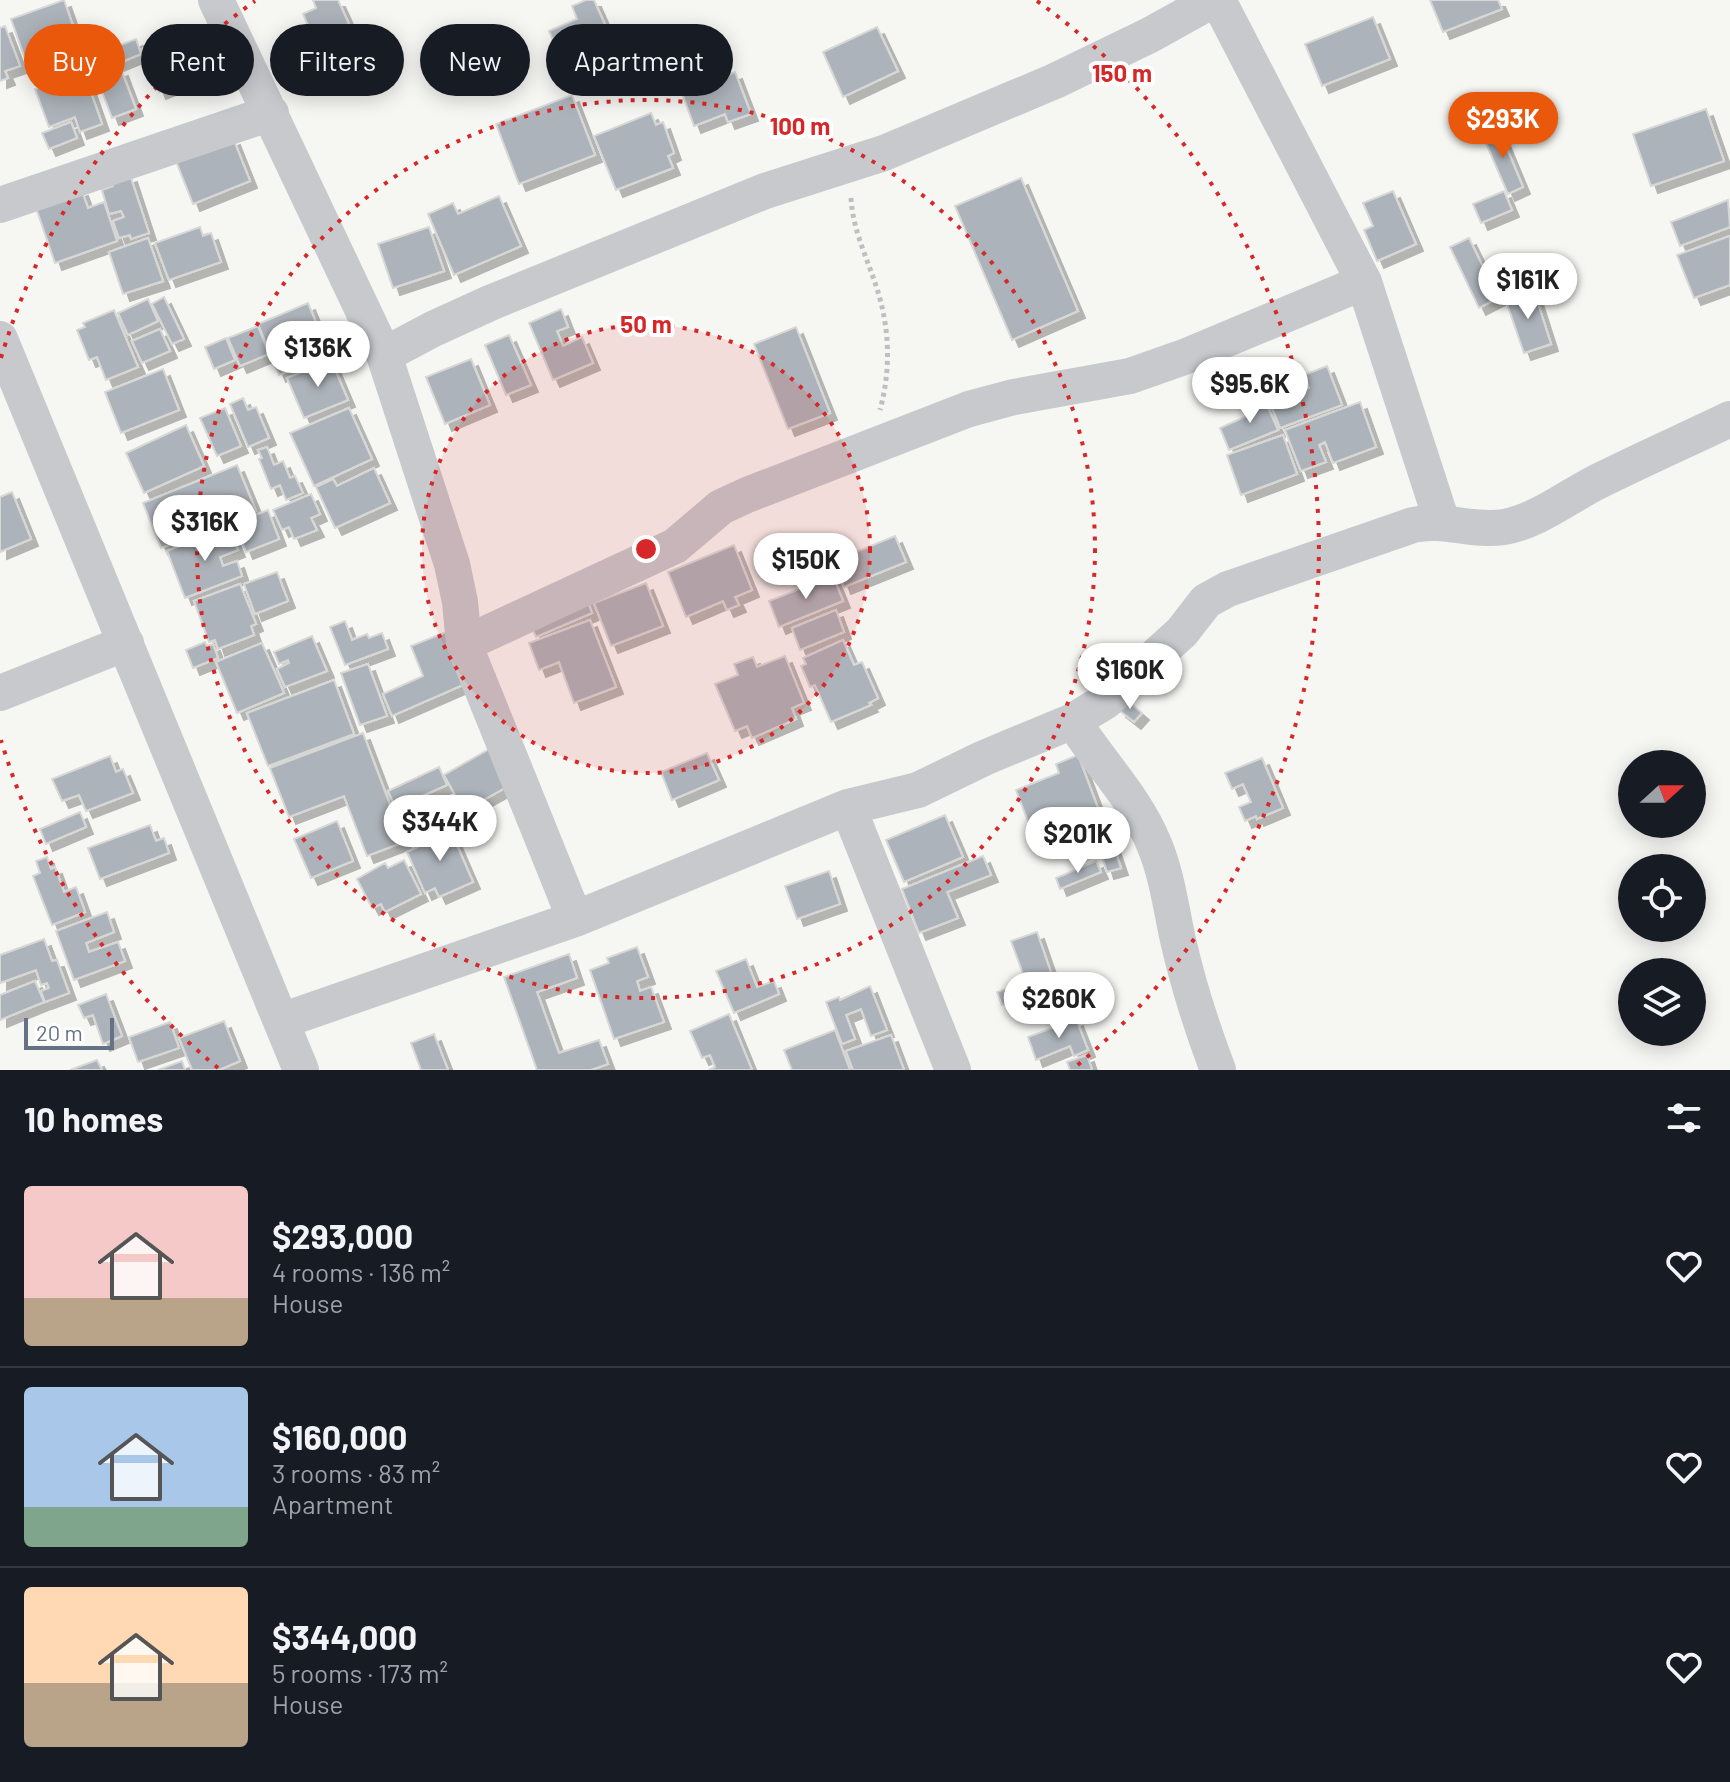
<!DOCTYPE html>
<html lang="en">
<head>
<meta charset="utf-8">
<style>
	body { margin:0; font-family:Barlow,sans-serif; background:#20242c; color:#f1f3f6; height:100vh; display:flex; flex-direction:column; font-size:30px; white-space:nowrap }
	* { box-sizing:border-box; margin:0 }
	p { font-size:26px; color:#9ea1a6 }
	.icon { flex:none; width:44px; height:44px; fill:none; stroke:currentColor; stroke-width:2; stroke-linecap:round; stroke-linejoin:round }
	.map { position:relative; height:1070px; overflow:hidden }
	.sheet { display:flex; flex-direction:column; background:#171b24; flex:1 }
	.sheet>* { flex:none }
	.guide { position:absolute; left:24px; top:24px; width:800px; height:72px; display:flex; gap:16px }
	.needle { width:52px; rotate:69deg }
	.buttons { position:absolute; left:1618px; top:750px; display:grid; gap:16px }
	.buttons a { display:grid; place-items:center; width:88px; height:88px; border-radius:50%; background:#171b24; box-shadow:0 4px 20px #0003; font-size:40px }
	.scale { position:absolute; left:24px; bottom:20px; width:90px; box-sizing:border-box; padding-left:8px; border:4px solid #657285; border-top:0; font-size:22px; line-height:28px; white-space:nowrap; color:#657285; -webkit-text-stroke:6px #fff; paint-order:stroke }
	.price { position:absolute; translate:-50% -68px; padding:0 18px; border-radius:28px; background:#fff; color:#222; font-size:26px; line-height:52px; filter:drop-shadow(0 2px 4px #0008) }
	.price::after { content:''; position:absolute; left:50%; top:48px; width:24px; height:18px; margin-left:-12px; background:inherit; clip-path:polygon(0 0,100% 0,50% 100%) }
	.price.active { background:#ea580c; color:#fff }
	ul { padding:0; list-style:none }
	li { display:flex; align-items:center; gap:24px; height:200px; padding:0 24px }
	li+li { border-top:2px solid #363941 }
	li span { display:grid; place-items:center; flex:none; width:224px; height:160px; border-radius:8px; color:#555 }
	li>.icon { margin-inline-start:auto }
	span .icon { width:96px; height:96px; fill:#fffc; stroke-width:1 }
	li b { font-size:34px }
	h2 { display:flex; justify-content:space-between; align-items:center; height:96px; padding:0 24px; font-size:34px }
	.pill { padding:0 28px; border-radius:36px; background:#171b24; box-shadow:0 4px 20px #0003; font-size:28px; line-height:72px }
	.pill.active { background:#ea580c; color:#fff }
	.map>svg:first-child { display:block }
	.building { fill:#adb3ba; stroke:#d7d8d6; stroke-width:2; filter:url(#shadow) }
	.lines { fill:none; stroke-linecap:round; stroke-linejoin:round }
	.path { stroke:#bebfc2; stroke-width:5; stroke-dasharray:4 4; stroke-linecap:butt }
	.minor { stroke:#c7c9cd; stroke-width:36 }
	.ring { fill:none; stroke:#d62828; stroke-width:4; stroke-dasharray:4 8 }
	.centre { fill:#d62828; stroke:#fff; stroke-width:4 }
	.ring-label { font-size:24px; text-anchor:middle; font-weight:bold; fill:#d62828; stroke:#fff; stroke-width:8; stroke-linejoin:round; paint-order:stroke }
</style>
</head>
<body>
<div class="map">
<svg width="1730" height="1070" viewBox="0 0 1730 1070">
	<defs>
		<filter id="shadow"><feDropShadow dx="7" dy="7" stdDeviation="0" flood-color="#0004"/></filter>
	</defs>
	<rect width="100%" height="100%" fill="#f6f6f3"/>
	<!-- building -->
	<path class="building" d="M64,0l21,60 -53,18 -21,-59z
		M313,0h25l11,24 -35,15 -11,-25 13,-6z
		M586,0h8l16,36 -50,20 -11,-25 28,-12 -5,-13z
		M1430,0h68l4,9 -59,23z
		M1373,17l17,42 -68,27 -17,-42z
		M5,26l15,40 -15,5 3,7 -8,3v-53z
		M877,27l21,44 -55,26 -20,-45z
		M191,29l18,43 -50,20 -17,-43z
		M136,39l5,15 -39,16 -8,-21 17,-6 2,5z
		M82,67l20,57 -22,8 -5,-15 -26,10 -14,-38 27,-9 -2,-4z
		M121,69l15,40 -24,9 -15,-40z
		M735,72l16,42 -23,8 -3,-8 -31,12 -12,-33z
		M572,95l23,60 -76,29 -23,-60z
		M1706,109l18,52 -73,25 -18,-52z
		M651,113l5,12 7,-3 11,31 -6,3 5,12 -57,22 -22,-54z
		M71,122l6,16 -28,11 -7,-16z
		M1498,127l25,60 -15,7 -26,-60z
		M233,138l17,43 -57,23 -17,-43z
		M130,175l19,58 -18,6 -1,-4 -11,3 -6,-17 11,-4 -3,-6 -12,3 -7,-24 11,-4 -1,-5z
		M1021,178l57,133 -66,29 -57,-134z
		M81,189l7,19 16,-6 13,39 -62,22 -20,-58z
		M1393,191l23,53 -39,17 -13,-31 9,-4 -10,-23z
		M1504,191l8,19 -31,13 -8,-19z
		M499,196l22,50 -67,29 -26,-61 25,-11 5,11z
		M1728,200l2,27 -50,19 -9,-24z
		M200,227l3,9 8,-3 10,29 -52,18 -14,-37z
		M429,227l15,44 -51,17 -15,-44z
		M1730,236v49l-36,13 -17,-43z
		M148,238l15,43 -40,13 -14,-42z
		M1469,238l29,60 -19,10 -29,-61z
		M1533,288l18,56 -27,9 -19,-55z
		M164,297l20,42 -12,5 -20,-40z
		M148,299l10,22 -30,14 -10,-22z
		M308,303l21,51 -50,21 -21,-51z
		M561,309l7,18 -11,4 6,15 19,-9 11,26 -40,17 -24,-57z
		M114,310l24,57 -32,13 -9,-23 -8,3 -12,-30 8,-3 -2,-4z
		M258,326l11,28 -29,12 -12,-28z
		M796,327l34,86 -42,16 -34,-85z
		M160,329l10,22 -28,12 -10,-22z
		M509,335l22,50 -25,10 -21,-50z
		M226,338l9,22 -21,9 -9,-22z
		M471,359l19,46 -45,19 -19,-47z
		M331,360l17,40 -44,18 -17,-40z
		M1327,366l15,39 -62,23 -14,-36 26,-9 4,10 13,-5 -5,-13z
		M163,369l16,41 -58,23 -16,-41z
		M1263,396l15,34 -49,20 -9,-22 27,-12 -5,-11z
		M243,398l5,12 8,-3 13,31 -21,9 -18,-43z
		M1360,402l16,45 -43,16 -8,-21 -6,3 7,17 -25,9 -16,-41z
		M225,408l16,38 -24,10 -17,-38z
		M349,408l23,51 -58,27 -24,-53z
		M186,425l18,41 -60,27 -18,-40z
		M1283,435l14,39 -56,21 -14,-40z
		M267,447l7,18 9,-4 7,17 5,-2 8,17 -17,7 -6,-15 -9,4 -12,-30 3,-1 -4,-8z
		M237,465l19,46 -95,37 -18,-45z
		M374,468l16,35 -55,25 -19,-41 17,-8 4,7z
		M12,492l19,47 -31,13v-55z
		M311,494l9,20 -9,4 6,12 -23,9 -5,-12 -7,3 -9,-20z
		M268,510l11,29 -33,13 -11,-29z
		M229,527l9,23 -18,7 3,9 14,-5 5,15 -57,22 -18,-47z
		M895,536l11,26 -62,25 -10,-26z
		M734,545l18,45 -17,7 4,8 -12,5 -4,-9 -37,16 -18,-45z
		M277,572l11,29 -33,13 -11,-30z
		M833,576l10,25 -64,26 -10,-26z
		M646,583l17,43 -52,20 -17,-43z
		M240,584l16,40 -5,2 3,9 -36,14 -3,-9 -6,2 -15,-41z
		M585,595l7,18 -56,24 -8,-18z
		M836,610l8,22 -44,18 -8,-22z
		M590,620l26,67 -42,16 -15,-41 -20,8 -10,-27z
		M345,621l7,19 15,-6 2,4 13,-5 6,16 -43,16 -15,-38z
		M451,630l21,51 -80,35 -9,-22 40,-18 -12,-30z
		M312,636l15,35 -42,16 -8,-18 12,-6 -1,-3 -9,4 -5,-12z
		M843,640l11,25 8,-3 16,36 -9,5 2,2 -40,17 -16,-37 -5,2 -9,-21 5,-2 -3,-6z
		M205,642l2,4 6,-2 5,14 -25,10 -7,-18z
		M262,643l22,50 -47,20 -21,-51z
		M785,656l19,47 -12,5 4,11 -44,19 -5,-12 -12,5 -20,-47 23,-9 -4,-11 19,-7 4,10z
		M368,664l19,52 -27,9 -19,-52z
		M334,680l20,54 -86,32 -21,-53z
		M1127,700l15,13 -8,9 -15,-12z
		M363,733l41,109 -37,14 -23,-60 -55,21 -19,-49z
		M491,748l21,36 -48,27 -20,-36z
		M707,753l12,27 -47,20 -11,-28z
		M1078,755l24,64 -21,8 -3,-8 -44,18 -18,-47 43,-17 -3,-9z
		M110,756l6,16 7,-3 10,24 -47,18 -7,-16 -17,6 -10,-22z
		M1262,758l21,50 -26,11 -1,-3 -11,5 -6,-14 12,-5 -8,-18 -11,5 -7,-16z
		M439,767l8,18 -32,14 7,16 30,-14 7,17 -49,22 -22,-49z
		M80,812l6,15 -40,17 -6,-15z
		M945,815l18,42 -59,25 -18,-42z
		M337,821l16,40 -42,17 -17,-39z
		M150,825l6,16 8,-3 5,15 -69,26 -12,-31z
		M449,827l24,55 -34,15 -4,-9 -10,5 -18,-41 11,-5 -3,-6z
		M1104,836h6l11,32 -14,4 -7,-23 -5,1 -3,-10z
		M983,856l8,19 -44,17 11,26 -39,15 -17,-44z
		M47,857l4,12 4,-2 9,25 12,-5 9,25 -33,13 -19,-49 7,-3 -4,-12z
		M404,860l17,34 -36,18 -4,-8 -9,4 -15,-29 28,-16 3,5z
		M1096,861l5,11 -41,17 -4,-11z
		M829,871l11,33 -43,15 -12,-33z
		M107,912l7,20 -28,11 3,9 29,-10 7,19 -51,19 -18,-49z
		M1037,932l19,55 -54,18 -5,-13 29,-10 -15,-41z
		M44,939l8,22 5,-1 12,33 -24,9 -4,-11 8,-3 -2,-5 -6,2 -5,-15 -36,13v-28z
		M637,947l11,30 -11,4 3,10 11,-4 13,35 -50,17 -24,-69 19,-7 -2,-5z
		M569,954l8,24 -40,14 22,61 40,-13 9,24 -17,6h-54l-33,-93z
		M746,959l11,28 17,-6 5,13 -45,19 -18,-42z
		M35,981l9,21 -44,18v-25z
		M870,986l17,44 -16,6 -10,-27 -15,6 9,24 -13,5 -16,-42 13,-5 1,3z
		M106,994l16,42 -19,8 -10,-29 -9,3 -6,-13z
		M729,1014l23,56h-43l6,-3 -5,-12 -8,3 -12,-27z
		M1076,1019l12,31 -14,6 -4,-10 -34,14 -8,-23z
		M224,1021l16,40 -21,9h-27l-13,-32z
		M170,1022l9,26 -41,14 -9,-25z
		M835,1030l15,40h-58l-8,-20z
		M434,1034l14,36h-27l-10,-27z
		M891,1035l13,35h-51l-7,-19z
		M1087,1055l5,15h-22l-3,-8z
		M97,1060l5,10h-32z
		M182,1061l3,9h-27z"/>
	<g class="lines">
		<!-- path -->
		<path class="path" d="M851,198c2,36 20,67 29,101 10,37 10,74 0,111"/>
		<!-- minor -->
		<path class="minor" d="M216,0l168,355 68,209 8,38 4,42 111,275
			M1218,0l146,282 78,240
			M0,205l271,-92
			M0,339l301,731
			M384,355l49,-26 57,-26 275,-112 119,-38 171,-72 95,-46 63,-35
			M464,644l211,-98 46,-39 26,-12 222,-86 45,-12 116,-21 54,-19 180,-75
			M0,693l126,-50
			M1073,721c26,41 63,78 81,123 13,31 17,64 24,96 10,44 24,88 40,130
			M848,807l105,263
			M281,1021l294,-102 273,-112 70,-17 66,-32 89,-37 33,-20 76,-69 24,-31 22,-12 185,-64c31,-7 59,7 91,2 34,-6 63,-30 93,-45 44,-22 89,-42 133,-63"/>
	</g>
	<!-- distance rings -->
	<circle cx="646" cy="549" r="224" fill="#d62828" fill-opacity=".12"/>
	<g class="ring">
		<circle cx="646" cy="549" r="224"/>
		<circle cx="646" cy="549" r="449"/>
		<path d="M218 1068A673 673 0 0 1 1 740M1 358A673 673 0 0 1 255 1M1037 1A673 673 0 0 1 1074 1068"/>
	</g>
	<circle cx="646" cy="549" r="12" class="centre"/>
	<g class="ring-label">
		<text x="1122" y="82">150 m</text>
		<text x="800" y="135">100 m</text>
		<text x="646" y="333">50 m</text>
	</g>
</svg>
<div class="buttons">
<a><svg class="needle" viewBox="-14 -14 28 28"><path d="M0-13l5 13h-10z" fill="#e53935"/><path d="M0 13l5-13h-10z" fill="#9ea1a6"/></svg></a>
<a><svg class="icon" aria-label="locate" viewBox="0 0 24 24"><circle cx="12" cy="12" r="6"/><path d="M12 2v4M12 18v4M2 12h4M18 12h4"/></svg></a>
<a><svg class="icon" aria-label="layers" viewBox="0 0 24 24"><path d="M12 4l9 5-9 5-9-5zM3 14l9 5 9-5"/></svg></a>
</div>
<div class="scale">20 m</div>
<b class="price active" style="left:1503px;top:160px">$293K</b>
<b class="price" style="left:1528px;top:321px">$161K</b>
<b class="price" style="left:318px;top:389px">$136K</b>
<b class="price" style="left:1250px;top:425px">$95.6K</b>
<b class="price" style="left:205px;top:563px">$316K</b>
<b class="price" style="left:806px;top:601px">$150K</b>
<b class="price" style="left:1130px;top:711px">$160K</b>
<b class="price" style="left:440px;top:863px">$344K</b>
<b class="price" style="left:1078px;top:875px">$201K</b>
<b class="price" style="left:1059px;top:1040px">$260K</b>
<div class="guide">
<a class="pill active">Buy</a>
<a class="pill">Rent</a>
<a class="pill">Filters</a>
<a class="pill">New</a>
<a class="pill">Apartment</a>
</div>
</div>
<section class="sheet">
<h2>10 homes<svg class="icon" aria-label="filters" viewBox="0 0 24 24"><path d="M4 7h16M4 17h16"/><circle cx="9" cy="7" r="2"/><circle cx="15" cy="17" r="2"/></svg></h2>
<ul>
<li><span style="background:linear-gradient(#f6c9c9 70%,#b9a48a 0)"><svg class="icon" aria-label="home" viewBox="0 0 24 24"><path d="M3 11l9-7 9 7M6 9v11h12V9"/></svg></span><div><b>$293,000</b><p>4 rooms · 136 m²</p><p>House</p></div><svg class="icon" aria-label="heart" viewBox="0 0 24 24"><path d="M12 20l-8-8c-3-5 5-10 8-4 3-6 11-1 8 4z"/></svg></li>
<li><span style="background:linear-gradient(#a9c7e8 75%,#7fa58c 0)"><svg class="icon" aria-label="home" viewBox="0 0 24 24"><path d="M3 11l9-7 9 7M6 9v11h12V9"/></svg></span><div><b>$160,000</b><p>3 rooms · 83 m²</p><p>Apartment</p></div><svg class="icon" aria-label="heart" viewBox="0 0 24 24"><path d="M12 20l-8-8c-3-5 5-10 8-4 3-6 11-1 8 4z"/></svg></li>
<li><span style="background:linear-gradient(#ffd9b3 60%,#b9a48a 0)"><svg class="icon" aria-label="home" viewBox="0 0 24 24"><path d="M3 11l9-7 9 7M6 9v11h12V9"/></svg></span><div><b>$344,000</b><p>5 rooms · 173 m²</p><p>House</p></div><svg class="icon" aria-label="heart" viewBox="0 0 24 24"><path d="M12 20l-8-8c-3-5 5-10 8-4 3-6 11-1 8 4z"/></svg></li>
</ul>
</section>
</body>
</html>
